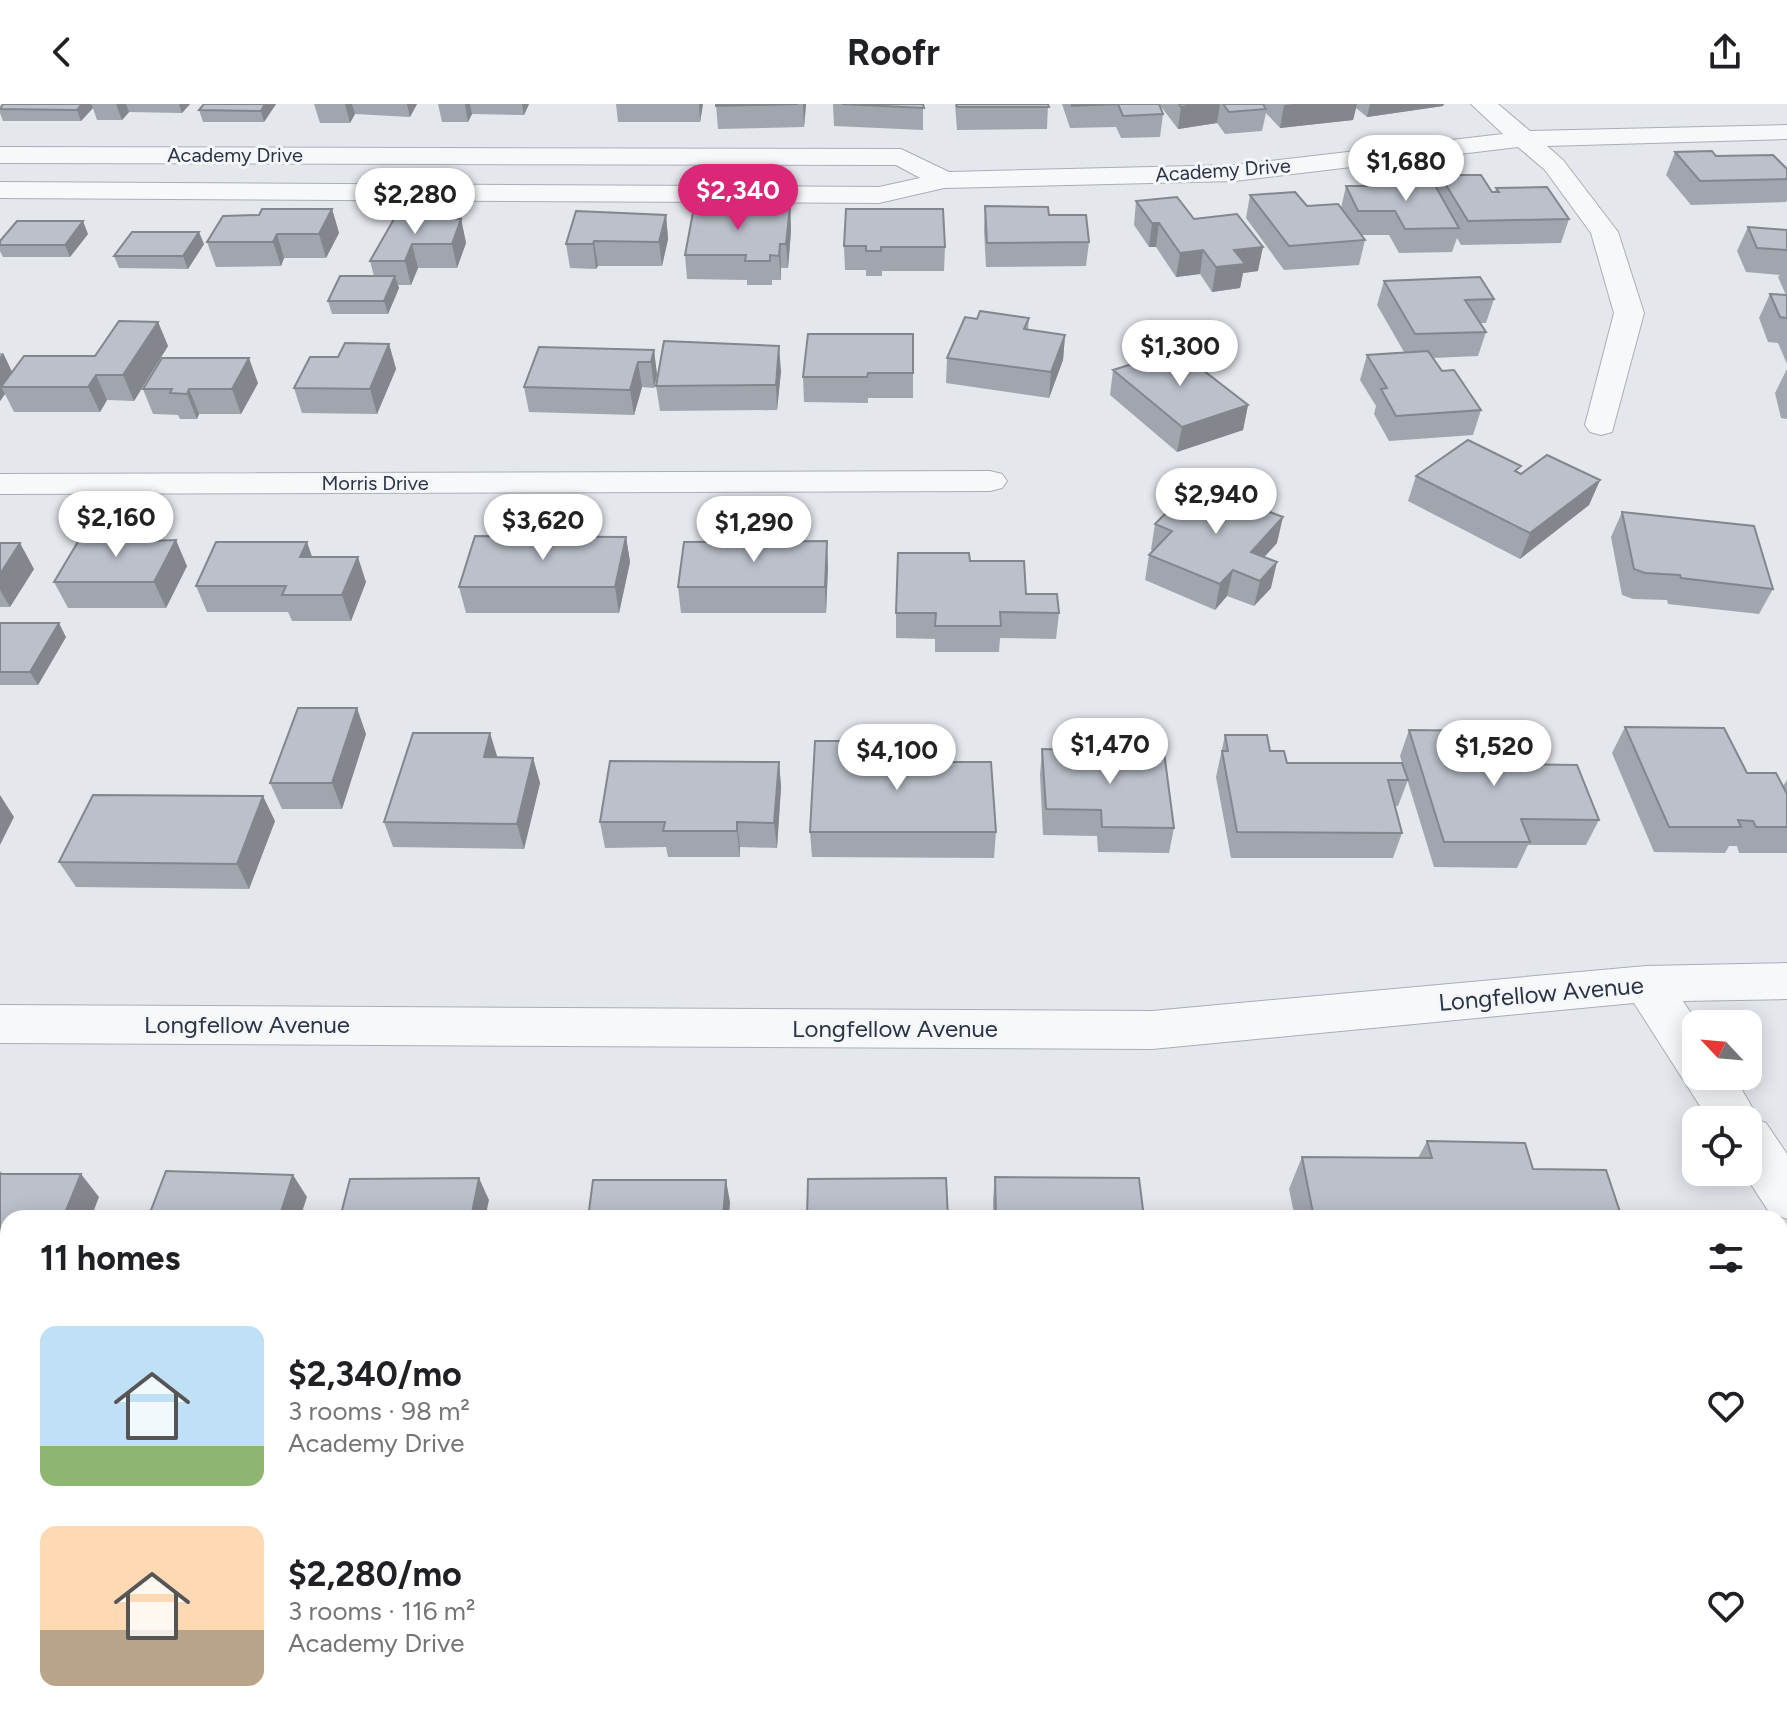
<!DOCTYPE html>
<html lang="en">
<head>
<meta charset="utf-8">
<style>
	body { margin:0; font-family:Figtree,sans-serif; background:#f6f6f6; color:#202124; height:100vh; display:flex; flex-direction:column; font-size:30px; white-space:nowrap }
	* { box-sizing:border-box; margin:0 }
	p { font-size:26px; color:#757577 }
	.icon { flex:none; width:44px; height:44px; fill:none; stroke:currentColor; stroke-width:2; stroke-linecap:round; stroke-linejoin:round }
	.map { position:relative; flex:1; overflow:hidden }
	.details { position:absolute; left:0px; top:1106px; width:1788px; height:512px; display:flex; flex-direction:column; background:#fff; border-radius:24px 24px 0 0; box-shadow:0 4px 20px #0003 }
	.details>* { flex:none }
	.needle { width:52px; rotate:296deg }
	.fabs { position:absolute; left:1682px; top:906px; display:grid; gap:16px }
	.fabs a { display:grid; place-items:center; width:80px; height:80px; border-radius:16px; background:#fff; box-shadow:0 4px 20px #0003; font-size:40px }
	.price { position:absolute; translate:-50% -68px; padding:0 18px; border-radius:28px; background:#fff; color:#222; font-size:26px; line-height:52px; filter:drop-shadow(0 2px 4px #0008) }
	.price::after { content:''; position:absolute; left:50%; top:48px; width:24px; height:18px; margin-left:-12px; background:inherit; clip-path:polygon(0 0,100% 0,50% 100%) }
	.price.on { background:#db2777; color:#fff }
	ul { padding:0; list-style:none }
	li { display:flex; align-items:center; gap:24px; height:200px; padding:0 40px }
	li span { display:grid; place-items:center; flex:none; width:224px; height:160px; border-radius:16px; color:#555 }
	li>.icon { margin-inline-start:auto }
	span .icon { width:96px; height:96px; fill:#fffc; stroke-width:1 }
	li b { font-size:34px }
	h2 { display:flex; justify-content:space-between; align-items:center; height:96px; padding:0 40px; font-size:34px }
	header { display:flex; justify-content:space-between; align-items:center; height:104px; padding:0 40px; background:#fff; font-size:36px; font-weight:700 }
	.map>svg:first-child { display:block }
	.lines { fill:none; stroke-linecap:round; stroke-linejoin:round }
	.minor-casing { stroke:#a9aeb7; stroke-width:2 }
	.minor { fill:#f7f8fa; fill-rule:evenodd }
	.wall { fill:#a1a5ae }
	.shaded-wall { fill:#83868d }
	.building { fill:#bbc0ca; stroke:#83868d; stroke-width:2 }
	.labels { text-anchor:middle; stroke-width:6; stroke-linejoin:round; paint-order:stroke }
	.far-street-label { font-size:20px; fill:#2b3445; stroke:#f4f6f9 }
	.street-label { font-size:24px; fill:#2b3445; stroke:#f4f6f9 }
</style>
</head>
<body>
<header><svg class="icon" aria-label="back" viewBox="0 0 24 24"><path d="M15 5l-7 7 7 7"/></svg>Roofr<svg class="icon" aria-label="share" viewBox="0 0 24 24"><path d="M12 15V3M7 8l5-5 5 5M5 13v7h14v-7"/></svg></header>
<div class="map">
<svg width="1787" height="1618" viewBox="0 0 1787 1618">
	<rect width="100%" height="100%" fill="#e4e7ec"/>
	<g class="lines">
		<!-- minor casing -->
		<g class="minor-casing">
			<path id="minor" d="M1471,0h27l32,27 257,-6v14l-240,7 16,14 55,72 26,81 -32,119 -11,3 -11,-3 -5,-7 29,-112 -23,-80 -46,-63 -27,-23 -283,34 -291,7 -65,15 -879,-5v-16l879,5 41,-9 -24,-13 -896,-2v-16l901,2 48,23 286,-7 268,-31z
				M990,367l12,3 5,7 -5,7 -12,3 -990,3v-20z
				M1787,859v36l-104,2 15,23 -2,52h38l26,45 6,2 21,31v65l-18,-7 -26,-40h5v-52h-39l-75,-117 -482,46 -1152,-6v-38l1152,6 494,-45z"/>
		</g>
		<!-- minor -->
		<use href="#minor" class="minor"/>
	</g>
	<!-- wall -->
	<path class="wall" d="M3,0h187l-8,9 -53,-1 -7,8h-25l-4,-12 -12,13h-78l-3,-8v-4z
		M204,0h72l-12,18h-61l-4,-12z
		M314,0h103l-7,13 -55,-3 -5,9h-30z
		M438,0h91l-5,11 -52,-1 -4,8h-26z
		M616,0h87l-3,18h-82z
		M716,0h90l-2,23 -86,2z
		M833,0h90v26l-89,-4z
		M955,0h93l-1,25 -90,1z
		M1062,0h97l4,10 -3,23 -39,1 -5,-11 -46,1z
		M1159,0h285l-1,2 -76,11 -11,-9 -3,12 -73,8 -14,-15 -4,18 -37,3 -8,-11 -39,6z
		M1675,48l41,4 71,13v31l-1,2 -95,3 -25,-30z
		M1440,71l52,17h3l1,-4 73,31 -8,24 -100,2 -4,-7 -5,14 -53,1 -10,-18h-28l4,5 -6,25 -75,5 -38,-52 4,-23 57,11 34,2 5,-22h31l1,-5 58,7z
		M1136,97l58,18 64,52 -15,2 -3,15 -28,4 -12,-18 -24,3 -20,-30h-7l-15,-22z
		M985,102l64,9 40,27 -3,24 -100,1 -2,-37z
		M790,103l1,24 -3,37h-7v12h-9v5h-25v-5l-60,-1 -2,-24z
		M332,105l7,24 -13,25h-42l-3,8 -65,1 -9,-25 52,-27z
		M666,111l2,24 -6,27h-64l-2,3 -26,-1 -4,-24z
		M461,115l5,24 -9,25h-39l-7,17h-13l1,3 -11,26h-56l-4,-13 46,-25 -4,-15z
		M1748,123l39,3v134l-9,-21 -10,-1 -9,-24 11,-24 16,1 -8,-18 2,-2 -34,-3 -9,-21z
		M88,130l-18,23h-67l-3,-6v-10z
		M204,140l-16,25 -69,-1 -5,-12z
		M844,142l101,1 -1,24h-62v5h-16v-6h-21z
		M1384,177l110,18 -8,24h-6l6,9 -8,24 -45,2 9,13 39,39 -8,25 -84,6 -15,-27 2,-8 -16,-26 7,-25 37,-3 -27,-47z
		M1029,214l-1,12 37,5 -2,25 -14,38 -103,-15 1,-25 30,-39z
		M158,218l10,24 -34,55 -27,-1 -7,12h-86l-9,-18 -5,7v-48h3l9,19 83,-16z
		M913,230v64h-45v5l-64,-1 -1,-25z
		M389,240l7,25 -19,45 -75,-1 -8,-25 44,-31z
		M654,246l3,25 -3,13 -12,-1 -8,28 -105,-3 -5,-25z
		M1787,265v50l-6,-1 -6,-25z
		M1113,266l135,35 -5,25 -66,22 -67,-57z
		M781,267l-4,39 -117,1 -4,-25z
		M258,279l-17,31h-42l-2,5h-17l-2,-4 -25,-1 -10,-25z
		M1519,369l2,1 79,6 -11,25 -69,54 -112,-58 8,-25z
		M1622,408l151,77 -14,25 -91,-10 -1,-4 -34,-1 -11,-4 -11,-58z
		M1155,420l122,19 -13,14 7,31 -17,18 -27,-10 -12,14 -70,-30 4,-25 4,-4 -2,-1z
		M626,433l4,25 -11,51h-153l-7,-26z
		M156,437l31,25 -21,42h-98l-14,-26z
		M0,439l34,26 -24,38h-10z
		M312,453l54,25 -15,39h-59l-4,-9h-81l-11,-26z
		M970,457l89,52 -3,26 -56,-1 -1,14h-64v-13l-39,-1v-25z
		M828,463l-2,46h-145l-3,-26z
		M0,519l66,14 -28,48h-38z
		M1625,623l158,59 4,-6v73h-48l-2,-7h-8l-4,7 -71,-1 -42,-99z
		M1409,626l93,34 97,56 -13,25h-58l-11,23 -83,-1 -34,-111z
		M366,630l-24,75h-60l-12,-26z
		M1225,631l45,16 17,12 121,17 -10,26h-3l7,27 -9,25h-162l-15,-81z
		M1042,645l132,79 -5,25 -71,-1 -1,-16 -54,-1 -3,-60z
		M497,653l36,1 7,25 -16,66 -131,-2 -9,-25z
		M779,658l2,25 -4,61 -37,-1v10h-72l-2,-10 -61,1 -5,-26z
		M898,658l98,70 -2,26 -182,-1 -2,-25z
		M275,717l-26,68 -173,-2 -17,-25z
		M1427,1037l106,28 89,49h-327l-6,-29 13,-32 116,1z
		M0,1067l3,3 96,23 -91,21v77h-8z
		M995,1073l149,41h-151v-18z"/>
	<!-- shaded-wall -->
	<path class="shaded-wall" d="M82,0h9l2,4 -12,13 -4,-11z
		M116,0h10l3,8 -7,8z
		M179,0h11l-8,9z
		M265,0h11l-12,18 -3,-11z
		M345,0h7l3,10 -5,9z
		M407,0h10l-7,13z
		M465,0h5l2,10 -4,8z
		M522,0h7l-5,11z
		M699,0h4l-3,18z
		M803,0h3l-2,23z
		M1198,0h22l-3,19 -39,6 3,-22z
		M1294,0h63l-4,16 -73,8 4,-23z
		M1370,0h74l-1,2 -76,11z
		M790,103l1,24 -3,37 -2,-24z
		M332,105l7,24 -13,25 -7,-24z
		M666,111l2,24 -6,27 -3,-24z
		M461,115l5,24 -9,25 -5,-24z
		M83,117l5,13 -18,23 -5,-12z
		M1152,119h7l-3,24h-7z
		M199,128l5,12 -16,25 -5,-13z
		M277,130l7,24 -3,8 -8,-24z
		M594,137l4,25 -2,3 -3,-25z
		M412,140l6,24 -7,17 -6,-24z
		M780,140l1,24v12l-2,-24z
		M1263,143l-5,24 -15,2 -3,15 -28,4 4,-25 18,-17z
		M1203,146l-3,24 -24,3 4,-24z
		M395,172l4,12 -11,26 -4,-13z
		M158,218l10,24 -34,55 -11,-26z
		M1065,231l-2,25 -14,38 2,-26z
		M389,240l7,25 -19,45 -7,-25z
		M779,242l2,25 -4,39 -1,-25z
		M654,246l3,25 -3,13 -3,-26z
		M3,249l12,25 -14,9 4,7 -5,7v-43z
		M249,254l9,25 -17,31 -9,-25z
		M638,258l4,25 -8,28 -4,-25z
		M96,271l11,25 -7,12 -12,-25z
		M189,285l10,25 -2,5 -10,-25z
		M1248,301l-5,25 -66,22 5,-25z
		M1600,376l-11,25 -69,54 10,-26z
		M1283,413l-6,26 -30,33 4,-24z
		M152,429l12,25 -16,-17z
		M626,433l4,25 -11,51 -4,-26z
		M176,436l11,26 -21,42 -12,-26z
		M827,437l1,26 -2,46 -1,-26z
		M307,438l9,26 -16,-11z
		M20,439l14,26 -24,38 -10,-17v-16z
		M358,453l8,25 -15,39 -9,-26z
		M1277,458l-6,26 -17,18 6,-25z
		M1233,466l-6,26 -12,14 5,-26z
		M59,519l7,14 -28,48 -8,-13z
		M357,604l9,26 -24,75 -10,-26z
		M490,629l8,26 -14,-2z
		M533,654l7,25 -16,66 -7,-25z
		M779,658l2,25 -4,61 -3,-25z
		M0,691l14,22 -14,28z
		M263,692l12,25 -26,68 -12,-25z
		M737,718l3,25v10l-3,-26z
		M81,1070l18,23 -8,21h-28z
		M293,1071l14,22 -7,21h-21z
		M479,1074l10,22 -4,18h-14z
		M726,1076l4,22 -1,16h-6z"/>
	<!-- building -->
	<path class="building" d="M3,0h79l-5,6 -77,-1z
		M204,0h61l-4,7 -62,-1z
		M716,0h82l-82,2z
		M842,0h81l1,4z
		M957,0h91l1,3h-92z
		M1072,0h87l4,10 -40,2 -5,-12 -46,2z
		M1179,0h19l-17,3z
		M1223,0h40l3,5 -37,3z
		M1712,47l4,5 57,-1 14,14v10l-87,2 -25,-29z
		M1440,71h41l11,17h7l-3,-4 51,-1 22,32 -101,2z
		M1432,76l27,48 -54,1 -10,-18h-37l-12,-25h34l-2,-5z
		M1295,88l12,14 31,-2 27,36 -76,6 -39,-51z
		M1177,93l17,22 43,-5 26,33 -29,3 11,14 -29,3 -13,-17 -23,3 -21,-30h-7l-16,-22z
		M985,102l63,1 1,8h37l3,27 -102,1z
		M694,103h96l-4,37h-6l-1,12 -9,-1v6h-25l1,-6h-61z
		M262,105h70l-13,25h-42l-4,8h-66l16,-26 36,-1z
		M846,105h97l2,38h-64v4h-15v-5h-22z
		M576,107l90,4 -7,27 -65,-1 -1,3h-27z
		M420,112l41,3 -9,25h-40l-7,17h-35l24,-42h24z
		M17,117h66l-18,24h-65v-4z
		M1748,123l39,3v20l-30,-2z
		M132,128h67l-16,24h-69z
		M340,172h55l-11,25h-56z
		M1480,173l14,22 -29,1 21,32 -71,2 -31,-53z
		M1770,190l17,1v23l-7,-1z
		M980,207l49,7 -5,11 41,6 -14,37 -104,-14 18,-41 12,2z
		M119,217l39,1 -35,53h-27l-8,12h-87l23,-31h71z
		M808,230h105v39h-45l-1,4h-64z
		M664,237l115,5 -3,39 -120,1z
		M345,239l44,1 -19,45 -76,-1 16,-31h28z
		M539,243l115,3 -3,12h-13l-8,28 -106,-3z
		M1177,246l71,55 -66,22 -69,-57z
		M1428,247l14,20 12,-1 27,40 -85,6 -15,-27 6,-1 -20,-33z
		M162,254h87l-17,31h-43l-2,5 -17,-1 2,-4h-29z
		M1468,336l53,26 -6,5 6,3 26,-19 53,25 -70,53 -114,-57z
		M1195,380l88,33 -32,35 26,10 -17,19 -27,-11 -13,14 -71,-29 23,-24 -17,-7z
		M1622,408l132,14 19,63 -92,-11 -1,-3 -35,-2 -11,-4z
		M103,428l49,1 -4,8 28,-1 -22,42h-100l25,-42h20z
		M475,432l151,1 -11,50h-156z
		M827,437l-2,46h-147l6,-45z
		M216,438h91l-7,15h58l-16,38h-60l4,-9h-90z
		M0,439h20l-20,31z
		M898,449h71l1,8h54l2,33h31l2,19 -59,-1 1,14h-66l1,-13h-40z
		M0,519h59l-29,49h-30z
		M298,604h59l-25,75h-62z
		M1625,623l99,1 23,45h29l11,21v33h-31l-3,-6 -15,-1 3,7h-72z
		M1409,626l81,1 12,33 75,1 22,55 -78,-1 9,23h-86z
		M413,629h77l-6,24 49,1 -16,66 -133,-2z
		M1225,631h42l3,16h14l3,12h115l6,17h-20l14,53 -165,-1 -15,-81h6z
		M815,637h83v21h93l5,70h-186z
		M1042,645l122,3 10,76 -72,-1 -1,-17 -55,-1z
		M610,657l169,1 -5,61 -37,-1v9h-74l2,-9h-65z
		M93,691l170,1 -26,68 -178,-2z
		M1427,1037l98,2 8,26 73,1 16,48h-308l-12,-61 130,1z
		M166,1067l127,4 -14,43h-131z
		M0,1070h81l-18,44h-55v56h-8z
		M995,1073l144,1 5,40h-148z
		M479,1074l-8,40h-131l10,-39z
		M946,1074l2,40h-141l1,-39z
		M593,1076h133l-3,38h-135z"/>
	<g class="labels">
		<!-- far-street labels -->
		<g class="far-street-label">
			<text x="235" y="58">Academy Drive</text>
			<text transform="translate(1223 66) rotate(-4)" y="7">Academy Drive</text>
			<text x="375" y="386">Morris Drive</text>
		</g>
		<!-- street labels -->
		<g class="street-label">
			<text transform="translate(1541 890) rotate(-5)" y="8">Longfellow Avenue</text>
			<text x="247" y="929">Longfellow Avenue</text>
			<text x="895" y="933">Longfellow Avenue</text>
		</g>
	</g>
</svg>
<div class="fabs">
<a><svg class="needle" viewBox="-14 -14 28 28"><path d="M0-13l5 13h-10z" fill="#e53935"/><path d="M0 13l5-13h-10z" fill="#757577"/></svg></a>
<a><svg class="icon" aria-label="locate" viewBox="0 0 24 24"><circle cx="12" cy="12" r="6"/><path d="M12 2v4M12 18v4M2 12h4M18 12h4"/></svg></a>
</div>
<b class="price" style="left:1406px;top:99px">$1,680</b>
<b class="price on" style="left:738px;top:128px">$2,340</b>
<b class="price" style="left:415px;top:132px">$2,280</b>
<b class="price" style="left:1180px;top:284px">$1,300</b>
<b class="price" style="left:1216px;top:432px">$2,940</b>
<b class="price" style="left:116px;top:455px">$2,160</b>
<b class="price" style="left:543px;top:458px">$3,620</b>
<b class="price" style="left:754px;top:460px">$1,290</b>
<b class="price" style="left:1110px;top:682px">$1,470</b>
<b class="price" style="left:1494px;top:684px">$1,520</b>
<b class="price" style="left:897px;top:688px">$4,100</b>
<section class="details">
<h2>11 homes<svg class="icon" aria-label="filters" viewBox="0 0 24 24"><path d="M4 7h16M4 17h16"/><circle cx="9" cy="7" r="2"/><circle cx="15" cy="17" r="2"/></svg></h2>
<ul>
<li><span style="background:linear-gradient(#bfe0f5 75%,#8fb573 0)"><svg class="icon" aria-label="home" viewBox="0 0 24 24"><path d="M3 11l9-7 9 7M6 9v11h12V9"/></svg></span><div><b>$2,340/mo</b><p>3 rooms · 98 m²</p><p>Academy Drive</p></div><svg class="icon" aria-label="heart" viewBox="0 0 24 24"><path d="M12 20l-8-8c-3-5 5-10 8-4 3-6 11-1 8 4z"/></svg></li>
<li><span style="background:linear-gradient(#ffd9b3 65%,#b9a48a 0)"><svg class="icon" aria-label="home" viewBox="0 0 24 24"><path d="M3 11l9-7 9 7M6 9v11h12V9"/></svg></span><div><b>$2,280/mo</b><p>3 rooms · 116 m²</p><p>Academy Drive</p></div><svg class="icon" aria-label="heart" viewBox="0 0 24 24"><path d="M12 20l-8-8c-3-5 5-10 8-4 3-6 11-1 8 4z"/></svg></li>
</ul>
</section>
</div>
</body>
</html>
